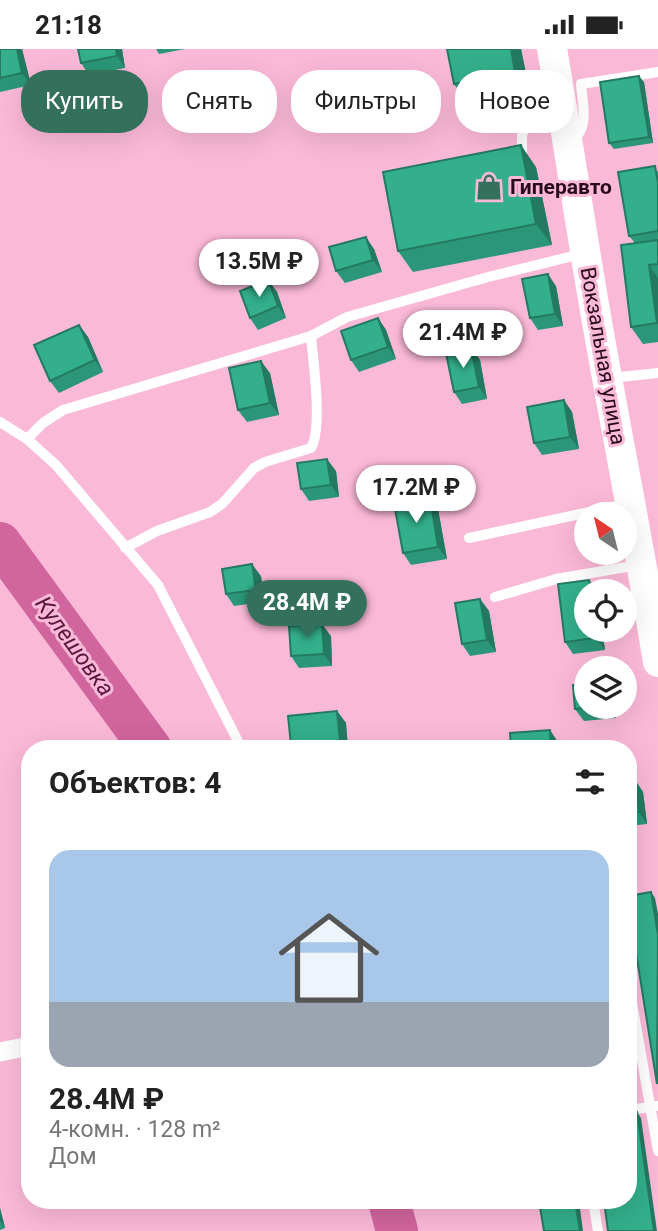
<!DOCTYPE html>
<html lang="ru">
<head>
<meta charset="utf-8">
<style>
	body { margin:0; font-family:Roboto,sans-serif; background:#f6f6f6; color:#222; height:100vh; display:flex; flex-direction:column; font-size:26px; white-space:nowrap }
	* { box-sizing:border-box; margin:0 }
	p { font-size:23px; color:#767676 }
	.icon { flex:none; width:38px; height:38px; fill:none; stroke:currentColor; stroke-width:2; stroke-linecap:round; stroke-linejoin:round }
	.map { position:relative; flex:1; overflow:hidden }
	.sheet { position:absolute; left:21px; top:691px; width:616px; height:469px; display:flex; flex-direction:column; background:#fff; border-radius:28px; box-shadow:0 7px 28px #0002 }
	.sheet>* { flex:none }
	.banner { position:absolute; left:21px; top:21px; width:616px; height:63px; display:flex; gap:14px }
	.needle { width:46px; rotate:325deg }
	.controls { position:absolute; left:574px; top:453px; display:grid; gap:14px }
	.controls a { display:grid; place-items:center; width:63px; height:63px; border-radius:50%; background:#fff; box-shadow:0 7px 28px #0002; font-size:35px }
	.price { position:absolute; translate:-50% -60px; padding:0 16px; border-radius:24px; background:#fff; color:#222; font-size:23px; line-height:46px; filter:drop-shadow(0 2px 4px #0008) }
	.price::after { content:''; position:absolute; left:50%; top:42px; width:21px; height:16px; margin-left:-10px; background:inherit; clip-path:polygon(0 0,100% 0,50% 100%) }
	.price.on { background:#34715d; color:#fff }
	ul { padding:0; list-style:none }
	li { display:grid; align-content:center; gap:14px; height:371px; padding:0 28px }
	li+li { border-top:2px solid #e0e0e0 }
	li span { display:grid; place-items:center; height:217px; border-radius:21px; color:#555 }
	li>.icon { margin-inline-start:auto }
	span .icon { width:126px; height:126px; fill:#fffc; stroke-width:1 }
	li b { font-size:30px }
	h2 { display:flex; justify-content:space-between; align-items:center; height:84px; padding:0 28px; font-size:30px }
	.pill { padding:0 24px; border-radius:28px; background:#fff; box-shadow:0 7px 28px #0002; font-size:24px; line-height:63px }
	.pill.on { background:#34715d; color:#fff }
	.status { display:flex; justify-content:space-between; align-items:center; height:49px; padding:0 35px; background:#fff; direction:ltr }
	.status svg { height:19px; fill:currentColor }
	.map>svg:first-child { display:block }
	.lines { fill:none; stroke-linecap:round; stroke-linejoin:round }
	.river { stroke:#d1659e; stroke-width:42 }
	.service { stroke:#fff; stroke-width:10 }
	.minor { stroke:#fff; stroke-width:19 }
	.primary { stroke:#fff; stroke-width:30 }
	.wall { fill:#2c9678 }
	.shaded-wall { fill:#247a61 }
	.building { fill:#33af8b; stroke:#247a61; stroke-width:2 }
	.labels { text-anchor:middle; stroke-width:6; stroke-linejoin:round; paint-order:stroke }
	.poi-label { font-size:21px; font-weight:bold; fill:#290c1b; stroke:#fbb9d8; text-anchor:start }
	.street-label { font-size:21px; fill:#290c1b; stroke:#fbb9d8 }
	.water-label { font-size:23px; font-style:italic; fill:#59153c; stroke:#fbb9d8 }
</style>
</head>
<body>
<div class="status"><b>21:18</b><svg viewBox="0 0 49 12"><path d="M0 12V9h3v3zM5 12V6h3v6zM10 12V3h3v9zM15 12V0h3v12zM26 1h20v11H26zM47 4h2v5h-2z"/></svg></div>
<div class="map">
<svg width="658" height="1182" viewBox="0 0 658 1182">
	<rect width="100%" height="100%" fill="#fbb9d8"/>
	<g class="lines">
		<!-- river -->
		<path class="river" d="M0,494l151,206
			M389,1152l8,30"/>
		<!-- service -->
		<path class="service" d="M573,91c17,-13 9,-37 8,-56l77,-12
			M522,109v-23l7,-16 31,-8
			M611,329l47,-5
			M0,373l27,17 29,26 102,120 84,164
			M27,390l16,-16 20,-13 248,-74 36,-19 141,-40 93,-23
			M469,489l157,-34
			M125,499l32,-17 53,-19 12,-8 32,-36 11,-6 46,-14c12,-20 2,-87 0,-112
			M495,548l61,-18 82,-14
			M628,931l30,171
			M628,1061l30,-4
			M593,1152l5,30"/>
		<!-- minor -->
		<path class="minor" d="M0,1003l30,-6"/>
		<!-- primary -->
		<path class="primary" d="M552,0c16,91 29,182 45,273 20,114 43,227 61,340"/>
	</g>
	<!-- wall -->
	<path class="wall" d="M0,0h22l9,36 -31,7z
		M122,0l3,19 -36,7 -8,-12z
		M156,0h29l-26,5z
		M447,0h74l9,44 -61,13 -15,-22z
		M644,33l9,61 -39,6 -5,-6z
		M536,118l16,78 -139,27 -15,-21z
		M658,121v172l-15,2 -12,-17 4,-84 -6,-7z
		M374,200l8,23 -37,11 -9,-12z
		M268,231l9,12 9,26 -28,12 -8,-12z
		M556,237l7,40 -25,4 -8,-12z
		M378,269l8,12 10,29 -37,13 -8,-12z
		M79,276l9,12 15,35 -44,21 -9,-12z
		M471,299l9,12 7,39 -25,5 -8,-12z
		M270,324l9,42 -32,7 -9,-12z
		M564,351l8,12 7,37 -37,6 -8,-12z
		M336,422l3,26 -30,4 -8,-12z
		M430,448l8,12 9,50 -36,6 -8,-12z
		M261,527l3,26 -30,4 -8,-12z
		M589,531l8,11h-11l16,39 3,20 -32,4 -8,-12z
		M480,550l9,12 7,41 -26,4 -8,-12z
		M331,587l1,30 -33,2 -8,-12z
		M586,658h29l1,11 -32,3 -9,-12z
		M337,662l9,12 2,26h-54l-3,-4z
		M635,731l8,12 4,32 -19,2v-45z
		M628,994l6,39 -6,1z
		M0,1159l5,20 -5,2z"/>
	<!-- shaded-wall -->
	<path class="shaded-wall" d="M17,0h5l9,36 -9,-12z
		M116,0h6l3,19 -8,-12z
		M511,0h10l9,44 -15,-21z
		M639,27l5,6 9,61 -4,-6z
		M521,96l15,22 16,78 -16,-21z
		M366,188l8,12 8,23 -9,-12z
		M649,216l9,13v47l-1,-2z
		M548,225l8,12 7,40 -8,-12z
		M268,231l9,12 9,26 -8,-12z
		M378,269l8,12 10,29 -8,-12z
		M79,276l9,12 15,35 -8,-12z
		M471,299l9,12 7,39 -8,-12z
		M261,312l9,12 9,42 -9,-12z
		M564,351l8,12 7,37 -9,-12z
		M327,410l9,12 3,26 -8,-12z
		M430,448l8,12 9,50 -9,-12z
		M252,515l9,12 3,26 -8,-12z
		M589,531l8,11h-6z
		M480,550l9,12 7,41 -9,-12z
		M322,575l9,12 1,30 -8,-12z
		M595,581h7l3,20 -9,-12z
		M608,658h7l1,11z
		M337,662l9,12 2,26h-2l-6,-8z
		M550,681l8,12 1,7h-8z
		M635,731l8,12 4,32 -8,-12z
		M651,843l4,6 3,16v21z
		M628,994l6,39 -4,-6 -2,-12z
		M637,1063l4,6 16,113h-3z
		M575,1152h4l4,30h-3z
		M0,1159l5,20 -5,-7z"/>
	<!-- building -->
	<path class="building" d="M0,0h17l5,24 -22,5z
		M78,0h38l1,7 -36,7z
		M447,0h64l4,23 -61,12z
		M639,27l10,61 -40,6 -9,-61z
		M521,96l15,79 -138,27 -15,-79z
		M655,117l3,17v48l-29,5 -11,-64z
		M366,188l7,23 -37,11 -7,-24z
		M658,191v24l-9,1 8,58 -26,4 -10,-82z
		M548,225l7,40 -25,4 -8,-39z
		M268,231l10,26 -28,12 -10,-27z
		M378,269l10,29 -37,13 -10,-29z
		M79,276l16,35 -45,21 -16,-36z
		M471,299l8,39 -25,5 -8,-39z
		M261,312l9,42 -32,7 -9,-42z
		M564,351l6,37 -36,6 -7,-36z
		M327,410l4,26 -30,4 -4,-26z
		M430,448l8,50 -35,6 -9,-50z
		M252,515l4,26 -30,4 -4,-25z
		M589,531l2,11h-5v39h9l1,8 -31,4 -7,-58z
		M480,550l7,41 -25,4 -7,-41z
		M322,575l2,30 -33,2 -2,-30z
		M586,634v24h7l-18,2 -2,-24z
		M337,662l3,30 -49,4 -3,-29z
		M550,681l1,19h-40l-1,-16z
		M635,731l4,32 -11,1v-32z
		M651,843l7,43 -1,149 -29,-182v-6z
		M30,913v18l-6,-15z
		M637,1063l17,119h-46l-4,-30h24v-88z
		M539,1152h36l5,30h-36z"/>
	<!-- icons -->
	<defs>
		<g id="shop-bare" transform="scale(2.1)"><path d="M-5-2.5h2.3a2.7 3.5 0 0 1 5.4 0H5L5.5 6h-11ZM-1.5-2.5h3a1.5 2.3 0 0 0-3 0Z" fill="#34715d" stroke="#fbb9d8" stroke-width="2.5" paint-order="stroke"/></g>
	</defs>
	<g fill-rule="evenodd">
		<use href="#shop-bare" x="489" y="138"/>
	</g>
	<g class="labels">
		<!-- poi labels -->
		<g class="poi-label">
			<text x="510" y="145">Гиперавто</text>
		</g>
		<!-- street labels -->
		<g class="street-label">
			<text transform="translate(603 307) rotate(80)" y="7">Вокзальная улица</text>
		</g>
		<!-- water labels -->
		<g class="water-label">
			<text transform="translate(75 597) rotate(54)" y="8">Кулешовка</text>
		</g>
	</g>
</svg>
<div class="controls">
<a><svg class="needle" viewBox="-14 -14 28 28"><path d="M0-13l5 13h-10z" fill="#e53935"/><path d="M0 13l5-13h-10z" fill="#767676"/></svg></a>
<a><svg class="icon" aria-label="locate" viewBox="0 0 24 24"><circle cx="12" cy="12" r="6"/><path d="M12 2v4M12 18v4M2 12h4M18 12h4"/></svg></a>
<a><svg class="icon" aria-label="layers" viewBox="0 0 24 24"><path d="M12 4l9 5-9 5-9-5zM3 14l9 5 9-5"/></svg></a>
</div>
<b class="price" style="left:259px;top:250px">13.5M ₽</b>
<b class="price" style="left:463px;top:321px">21.4M ₽</b>
<b class="price" style="left:416px;top:476px">17.2M ₽</b>
<b class="price on" style="left:307px;top:591px">28.4M ₽</b>
<div class="banner">
<a class="pill on">Купить</a>
<a class="pill">Снять</a>
<a class="pill">Фильтры</a>
<a class="pill">Новое</a>
</div>
<section class="sheet">
<h2>Объектов: 4<svg class="icon" aria-label="filters" viewBox="0 0 24 24"><path d="M4 7h16M4 17h16"/><circle cx="9" cy="7" r="2"/><circle cx="15" cy="17" r="2"/></svg></h2>
<ul>
<li><span style="background:linear-gradient(#a9c7e8 70%,#9aa5b1 0)"><svg class="icon" aria-label="home" viewBox="0 0 24 24"><path d="M3 11l9-7 9 7M6 9v11h12V9"/></svg></span><div><b>28.4M ₽</b><p>4-комн. · 128 m²</p><p>Дом</p></div></li>
</ul>
</section>
</div>
</body>
</html>
